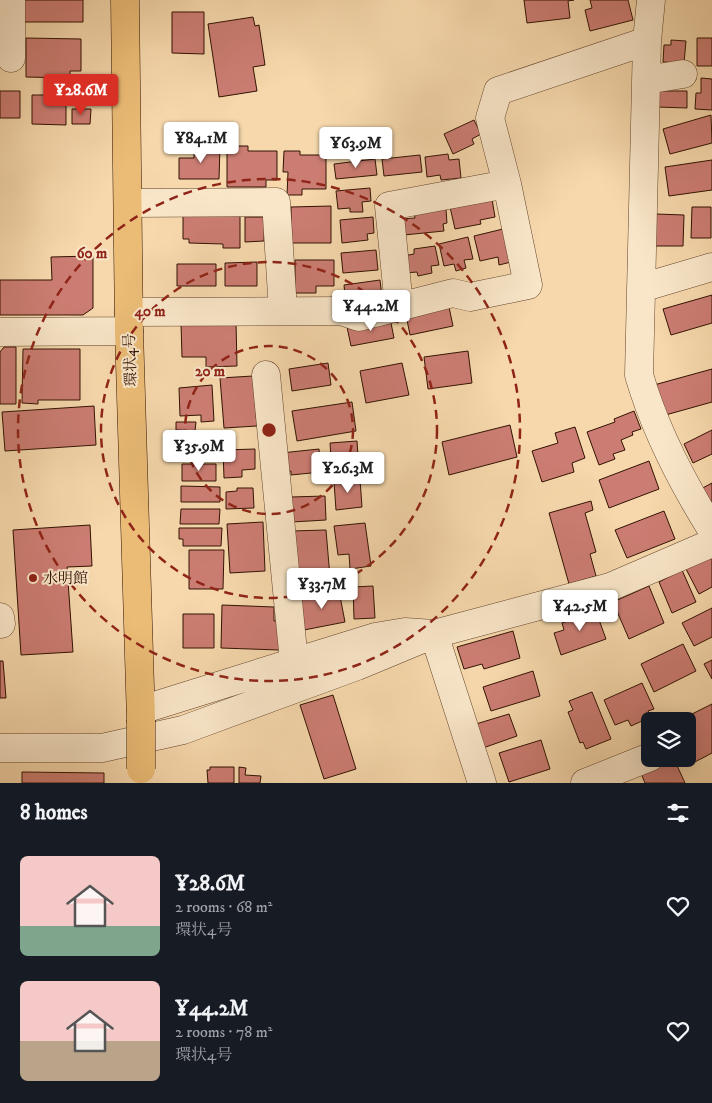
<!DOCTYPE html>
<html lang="en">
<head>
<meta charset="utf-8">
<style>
	body { margin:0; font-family:"IM FELL DW Pica","Noto Serif JP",serif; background:#20242c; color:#f1f3f6; height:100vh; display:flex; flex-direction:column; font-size:19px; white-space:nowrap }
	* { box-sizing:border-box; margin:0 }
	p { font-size:16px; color:#9ea1a6 }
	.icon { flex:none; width:28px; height:28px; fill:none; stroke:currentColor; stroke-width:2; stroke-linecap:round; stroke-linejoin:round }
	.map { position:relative; height:783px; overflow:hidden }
	.details { display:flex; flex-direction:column; background:#171b24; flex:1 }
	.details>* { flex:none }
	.fabs { position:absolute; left:641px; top:712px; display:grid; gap:10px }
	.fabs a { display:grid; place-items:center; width:55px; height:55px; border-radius:8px; background:#171b24; box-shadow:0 5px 20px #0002; font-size:25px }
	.price { position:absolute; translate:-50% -42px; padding:0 11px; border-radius:5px; background:#fff; color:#222; font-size:16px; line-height:32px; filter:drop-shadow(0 1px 2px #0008) }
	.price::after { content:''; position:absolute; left:50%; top:30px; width:15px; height:11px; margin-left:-8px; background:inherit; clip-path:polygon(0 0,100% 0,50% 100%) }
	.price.selected { background:#d93025; color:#fff }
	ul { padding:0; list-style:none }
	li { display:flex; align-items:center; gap:15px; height:125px; padding:0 20px }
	li span { display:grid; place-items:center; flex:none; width:140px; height:100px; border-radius:8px; color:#555 }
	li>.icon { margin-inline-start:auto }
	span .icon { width:60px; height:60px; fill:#fffc; stroke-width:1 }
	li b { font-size:21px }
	h2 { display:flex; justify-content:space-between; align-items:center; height:60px; padding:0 20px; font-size:21px }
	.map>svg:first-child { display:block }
	.building { fill:#cc7d73; stroke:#321202 }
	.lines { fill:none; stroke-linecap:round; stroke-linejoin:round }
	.minor-casing { stroke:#63442c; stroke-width:29 }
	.major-casing { stroke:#321202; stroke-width:29 }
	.minor { stroke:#f9e6c9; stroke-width:28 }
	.major { stroke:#ebbc76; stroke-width:28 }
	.major-bridge-casing { stroke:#321202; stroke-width:29; stroke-linecap:butt }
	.major-bridge { stroke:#ebbc76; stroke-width:28 }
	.ring { fill:none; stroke:#8f2418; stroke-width:2.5; stroke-dasharray:9 6 }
	.poi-dot { fill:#8f2418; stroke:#f9e6c9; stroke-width:2 }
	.labels { text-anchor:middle; stroke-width:4; stroke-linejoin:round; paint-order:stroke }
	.street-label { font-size:15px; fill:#321202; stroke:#f9e6c9 }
	.poi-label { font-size:15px; fill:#321202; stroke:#f9e6c9; text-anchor:start }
	.centre { fill:#8f2418; stroke:#f9e6c9; stroke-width:2.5 }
	.ring-label { font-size:15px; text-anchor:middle; font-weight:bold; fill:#8f2418; stroke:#f9e6c9; stroke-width:4; stroke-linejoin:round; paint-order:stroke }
</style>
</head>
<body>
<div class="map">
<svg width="712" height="783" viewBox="0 0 712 783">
	<rect width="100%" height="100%" fill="#f6d8ac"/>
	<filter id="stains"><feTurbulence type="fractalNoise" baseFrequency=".004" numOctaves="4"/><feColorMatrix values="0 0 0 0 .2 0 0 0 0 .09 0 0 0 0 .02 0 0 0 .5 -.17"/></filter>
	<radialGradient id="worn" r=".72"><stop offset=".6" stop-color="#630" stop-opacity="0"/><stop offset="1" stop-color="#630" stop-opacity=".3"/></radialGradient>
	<!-- building -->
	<path class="building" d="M24,0h59v22h-59z
		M524,0h50l-6,1 2,17 -43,5z
		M590,0h38l5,20 -43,11 -5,-21 7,-2z
		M172,12h32v42l-32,-1z
		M253,17l2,9 4,-1 6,40 -12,2 4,24 -38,6 -11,-73z
		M26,38l55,1v32h-11v7l-44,-1z
		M697,38h15v28h-15z
		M671,40l15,1 -2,22 -21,-1 1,-17h7z
		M701,78l11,1v31l-17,-1 1,-16h5z
		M0,91h20v27h-20z
		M657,91h30v17l-30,-1z
		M32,95h34v30l-34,-1z
		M72,109h19l-1,15h-18z
		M711,115l1,28 -42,11 -7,-25z
		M474,120l7,14 -9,5 2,5 -21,10 -9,-20z
		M194,146h26l-1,33h-40v-21h15z
		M227,146h21v5h29v29h-11v7h-39z
		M284,151h16v4h26v34h-24v6h-15l1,-23h-5z
		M448,154l1,6 10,-1 2,19 -20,2 -1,-5 -13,2 -2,-20z
		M420,155l2,17 -38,4 -2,-17z
		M375,159l2,16 -41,4 -2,-15z
		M712,160v30l-43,6 -4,-29z
		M370,188l1,13 -9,1 1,10h-13v-4l-12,1 -2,-18z
		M492,199l3,18 -15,3 1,4 -26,5 -5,-22z
		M331,206v37h-40v-36z
		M692,207h19v31h-20z
		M446,209l1,14 -4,1 1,7 -40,4 -2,-16 13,-1 -1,-6z
		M656,214l28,1 -1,31h-28z
		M183,215l57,1v32h-17v-4l-34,-1v-4h-6z
		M245,217h20l-1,24 -19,1z
		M373,217l1,16 -7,1 1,6 -26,3 -2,-23z
		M503,229l8,33 -12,3 -1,-8 -18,4 -6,-25z
		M468,237l5,22 -9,1 2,8 -10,3 -2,-7 -10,2 -5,-22z
		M435,246l4,19 -8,1 1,7 -14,3 -1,-4 -12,1 -2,-17 11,-2v-5z
		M376,250l2,20 -35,3 -2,-20z
		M93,256v52l-10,7h-83v-35h52l-1,-23z
		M295,260h39v26h-18v7h-21z
		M257,262v24h-32v-23z
		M177,264h39v22h-39z
		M380,280l2,17 -11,1v4l-25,3 -2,-20z
		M712,295v28l-41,12 -8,-26z
		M449,307l4,19 -43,9 -4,-20z
		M390,318l4,20 -43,8 -4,-19z
		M236,322l1,44 -31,1v-10h-24l-1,-34z
		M4,347h12v57h-16v-52z
		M23,349h57v51h-42v4l-16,-1z
		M468,351l4,32 -44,6 -4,-32z
		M328,363l3,22 -39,6 -3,-22z
		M402,363l7,32 -43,8 -6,-32z
		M712,369v33l-50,14 -8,-31z
		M253,376l4,50 -33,2 -4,-50z
		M212,385l2,36 -13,1v-7l-21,1 -1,-28z
		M352,402l4,29 -59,10 -5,-30z
		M94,406l2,39 -91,6 -3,-39z
		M634,411l7,18 -9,3 1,3 -12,5 4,10 -12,4 2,5 -16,6 -12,-33 28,-10 -1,-3z
		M176,422h20l-1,9 -19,-1z
		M510,425l7,32 -68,18 -7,-33z
		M575,427l10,31 -13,5 2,9 -32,10 -10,-31 26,-8 -3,-10z
		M712,430v24l-19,9 -9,-19z
		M218,436v22h-38l-1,-21z
		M357,441l2,30 -27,2 -2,-30z
		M255,449v20l-13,1v7l-18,1 -1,-28z
		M319,449l2,23 -30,3v-4l-8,1 -2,-19z
		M649,461l10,28 -50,19 -10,-28z
		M182,464h34v17h-34z
		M360,479l2,28 -26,3 -2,-28z
		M712,483v36l-15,-28z
		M181,486l39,1v15h-39z
		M237,488h16l1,20 -28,1v-17l11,-1z
		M325,496l1,24 -34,2 -1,-25z
		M591,501l2,9 -8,3 11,39 -6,2 6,22 -27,8 -20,-71z
		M181,509h39l-1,15h-39z
		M664,511l11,28 -48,19 -12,-28z
		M263,522l2,49 -35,2 -3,-49z
		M365,523l6,43 -21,3 -1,-15 -11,1 -4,-29z
		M90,525l2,41 -25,1 6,85 -52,3 -8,-125z
		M179,528h43l-1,18h-38v-7h-4z
		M326,530l4,47 -18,1v-5l-18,2 -3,-44z
		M189,550h35l-1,39h-34z
		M712,556v31l-13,7 -13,-25z
		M682,570l14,32 -24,11 -13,-31z
		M373,586l2,32 -21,1 -1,-32z
		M649,586l15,37 -35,16 -16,-37z
		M339,591l6,31 -41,8 -6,-31z
		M222,605l52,2v14h6l-1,29 -58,-2z
		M594,606l12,33 -45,16 -7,-22 10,-3 -2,-7 14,-5 -2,-4z
		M712,608v29l-18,9 -12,-23z
		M183,614h31v34h-31z
		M513,631l7,27 -36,11 -2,-5 -18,5 -7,-22z
		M683,644l13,27 -42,21 -13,-28z
		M712,660v19l-8,-15z
		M0,661h3l3,37h-6z
		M533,671l7,25 -49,15 -8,-24z
		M642,683l12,26 -6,2 3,6 -20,9 -3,-6 -13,5 -11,-25z
		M592,692l19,47 -25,10 -3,-7 -3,1 -12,-31 5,-2 -4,-9z
		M333,695l23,74 -32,10 -24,-74z
		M712,704v49l-19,10 -2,-5 -5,3 2,-40h-10z
		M509,714l8,22 -34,12 -7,-24z
		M541,740l9,29 -41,13 -10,-29z
		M668,759h6l11,24h-40l-5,-12z
		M210,767h24v16h-26l-1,-13h3z
		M239,767l7,1 -1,7 16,1 -1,7h-21z
		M22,772l82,1v10h-82z"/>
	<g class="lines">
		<!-- minor casing -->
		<g class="minor-casing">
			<path id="minor" d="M651,0l-4,41 -8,334c16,55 43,107 73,155
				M11,58v-58
				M646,80l37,-6
				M128,203l148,-1 7,108
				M641,288l71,-21
				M399,306l-10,-100 118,-22
				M129,312l212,-1 18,6 94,-24 17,4 58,-12 -21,-101 -17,-66 8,-27 149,-50
				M0,332l129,-1
				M266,375l28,287
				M0,617l1,7
				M141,710l234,-73 30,-5 29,2 176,-47 102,-44
				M0,748h102l81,-18 174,-64 77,-32 48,149
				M585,783l65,-26"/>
		</g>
		<!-- major casing -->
		<g class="major-casing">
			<path id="major" d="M125,0l4,331 12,389"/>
		</g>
		<!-- minor -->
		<use href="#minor" class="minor"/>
		<!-- major -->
		<use href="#major" class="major"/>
		<!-- major-bridge casing -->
		<g class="major-bridge-casing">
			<path id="major-bridge" d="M141,720v49"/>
		</g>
		<!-- major-bridge -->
		<use href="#major-bridge" class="major-bridge"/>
	</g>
	<!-- distance rings -->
	<g class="ring">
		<circle cx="269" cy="430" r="84"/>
		<circle cx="269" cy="430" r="168"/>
		<circle cx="269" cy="430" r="251"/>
	</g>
	<!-- markers -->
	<circle class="poi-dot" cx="33" cy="578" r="5"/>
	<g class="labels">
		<!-- street labels -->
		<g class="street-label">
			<text transform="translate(130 360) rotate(-92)" y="5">環状4号</text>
		</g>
		<!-- poi labels -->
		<g class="poi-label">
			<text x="43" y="583">水明館</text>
		</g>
	</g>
	<circle cx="269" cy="430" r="8" class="centre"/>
	<g class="ring-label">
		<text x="92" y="258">60 m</text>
		<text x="150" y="316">40 m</text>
		<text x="210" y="376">20 m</text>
	</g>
	<rect width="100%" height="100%" filter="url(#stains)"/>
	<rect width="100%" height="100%" fill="url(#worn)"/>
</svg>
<div class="fabs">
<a><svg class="icon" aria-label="layers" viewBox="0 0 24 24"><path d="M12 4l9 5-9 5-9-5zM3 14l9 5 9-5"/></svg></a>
</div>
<b class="price selected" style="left:81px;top:116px">¥28.6M</b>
<b class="price" style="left:201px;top:164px">¥84.1M</b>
<b class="price" style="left:356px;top:169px">¥63.9M</b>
<b class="price" style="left:371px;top:332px">¥44.2M</b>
<b class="price" style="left:199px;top:472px">¥35.9M</b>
<b class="price" style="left:348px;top:494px">¥26.3M</b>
<b class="price" style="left:322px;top:610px">¥33.7M</b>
<b class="price" style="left:580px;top:632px">¥42.5M</b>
</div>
<section class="details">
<h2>8 homes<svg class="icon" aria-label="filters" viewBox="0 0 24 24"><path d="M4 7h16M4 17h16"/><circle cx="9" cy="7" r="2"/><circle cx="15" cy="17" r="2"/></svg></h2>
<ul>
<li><span style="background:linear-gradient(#f6c9c9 70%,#7fa58c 0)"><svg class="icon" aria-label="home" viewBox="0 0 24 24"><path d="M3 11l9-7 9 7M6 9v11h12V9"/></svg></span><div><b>¥28.6M</b><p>2 rooms · 68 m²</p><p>環状4号</p></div><svg class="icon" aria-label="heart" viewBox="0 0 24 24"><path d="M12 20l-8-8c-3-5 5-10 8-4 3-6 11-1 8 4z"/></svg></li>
<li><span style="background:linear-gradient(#f6c9c9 60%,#b9a48a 0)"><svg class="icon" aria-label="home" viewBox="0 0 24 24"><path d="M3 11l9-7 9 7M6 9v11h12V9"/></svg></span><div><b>¥44.2M</b><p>2 rooms · 78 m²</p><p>環状4号</p></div><svg class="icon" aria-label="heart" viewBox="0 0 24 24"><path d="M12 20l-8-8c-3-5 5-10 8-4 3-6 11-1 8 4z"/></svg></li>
</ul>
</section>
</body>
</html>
